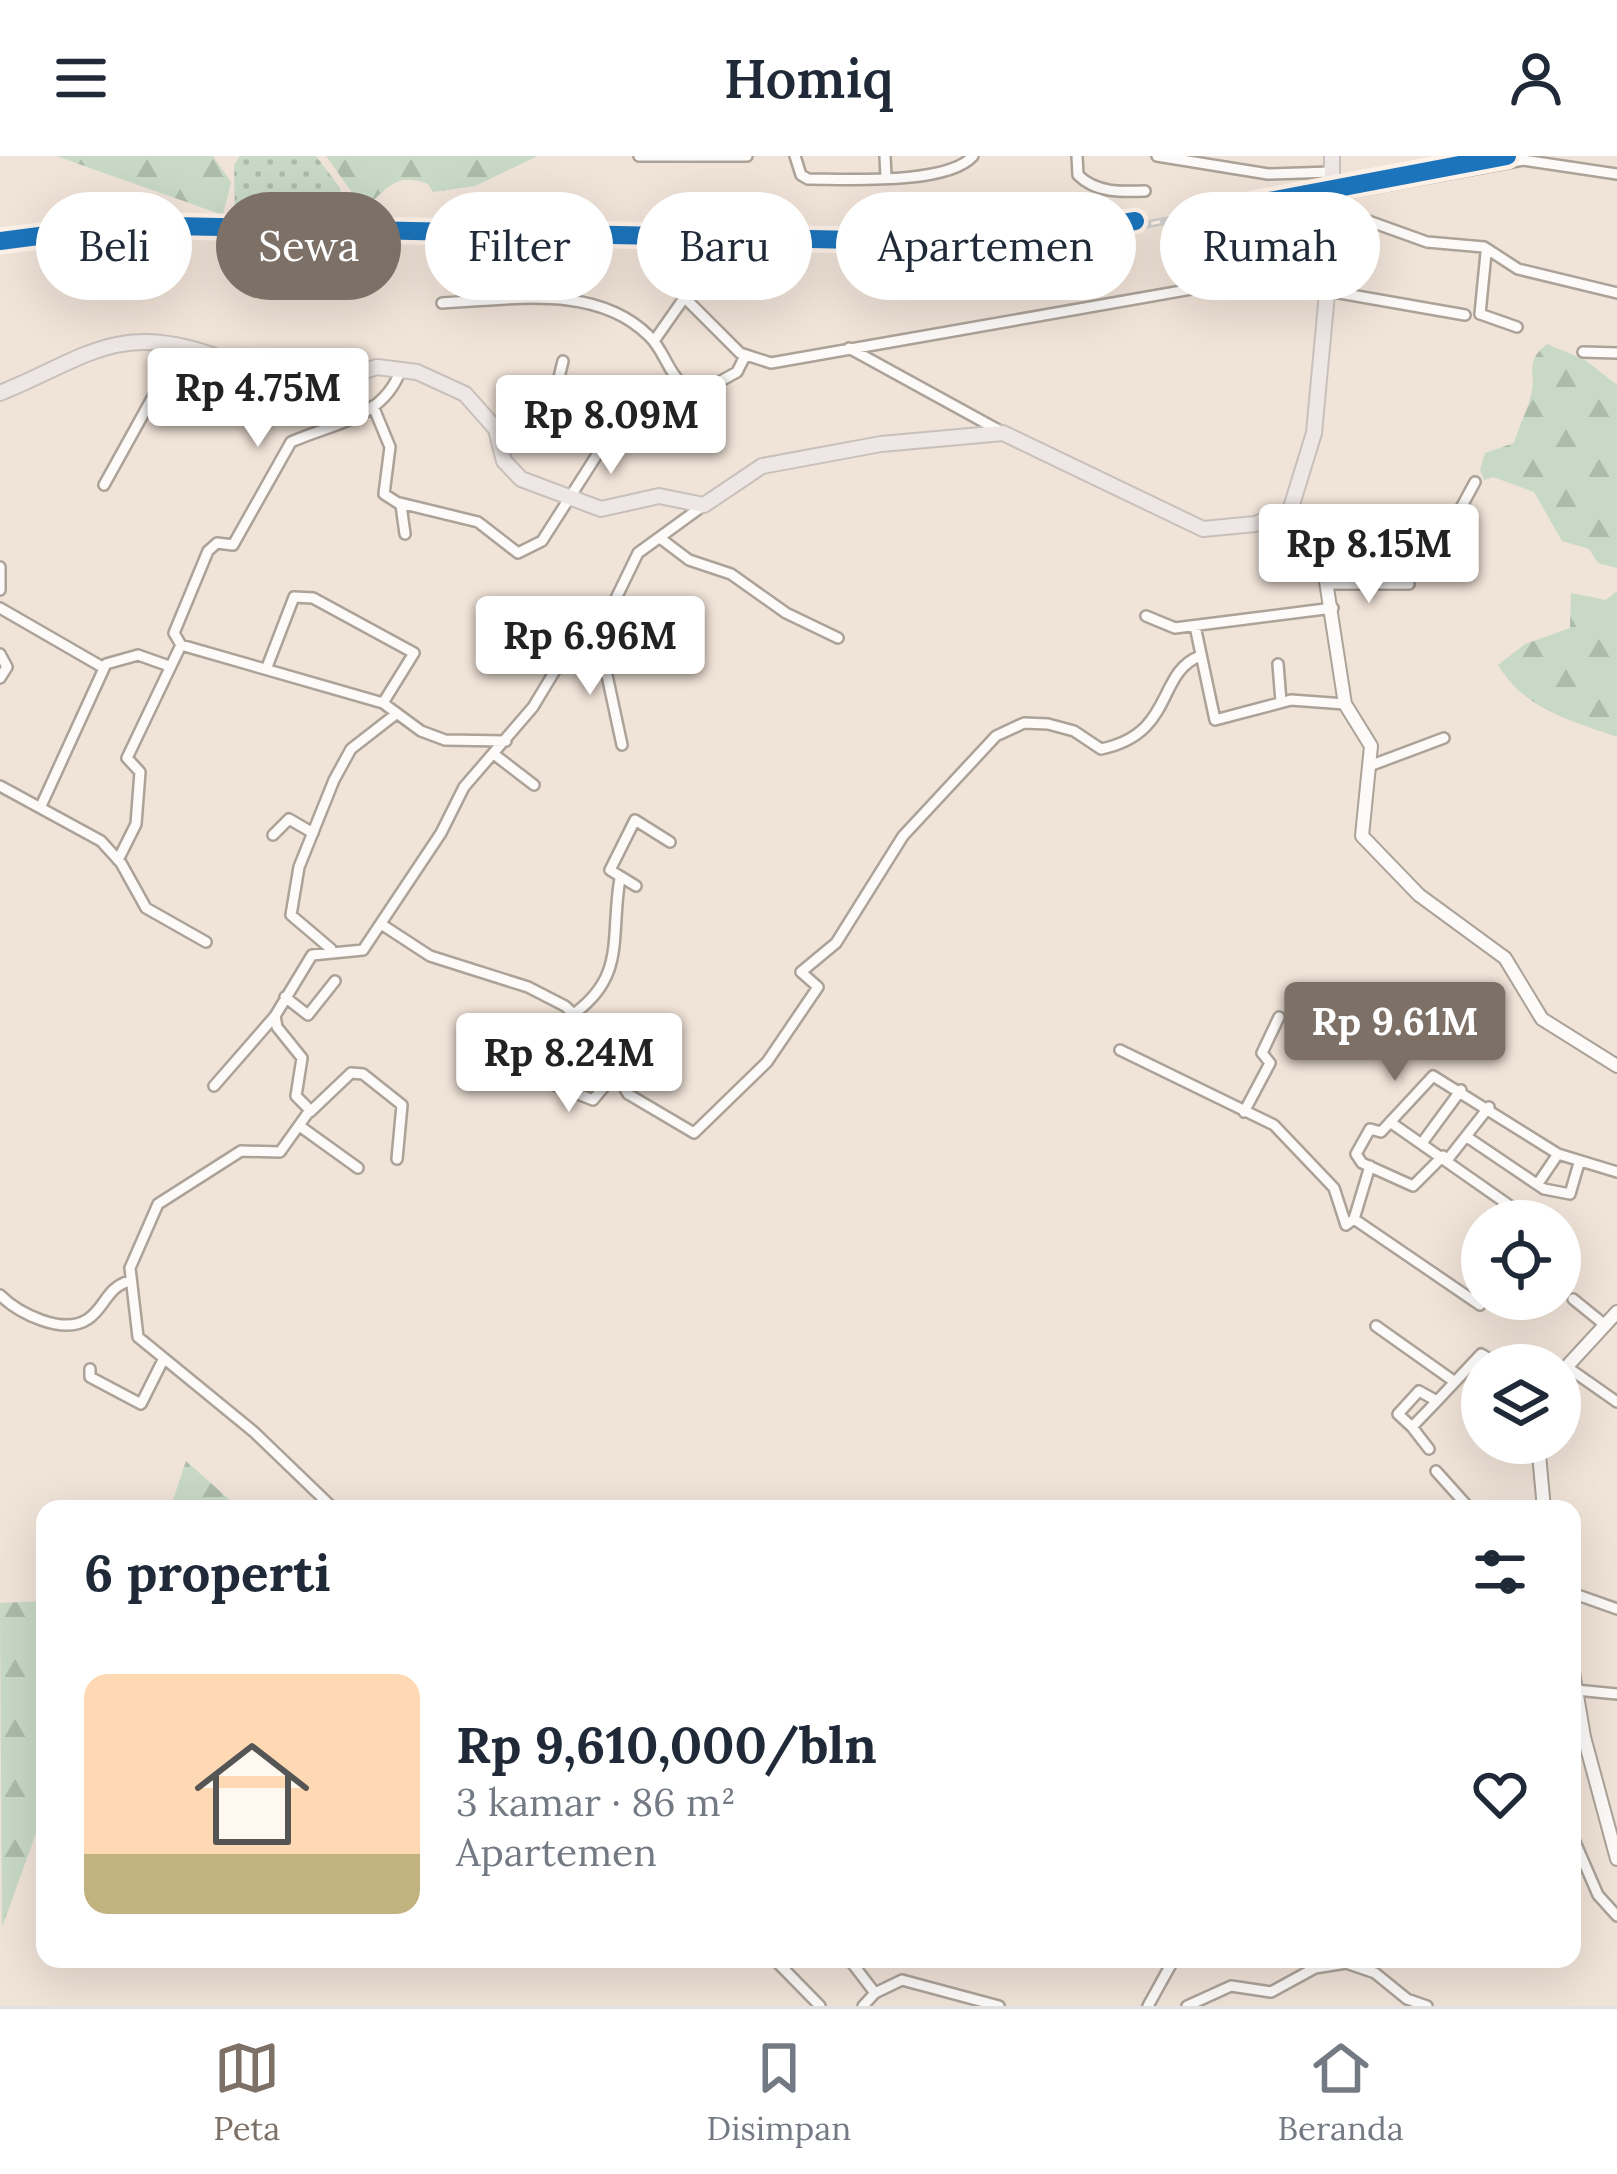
<!DOCTYPE html>
<html lang="id">
<head>
<meta charset="utf-8">
<style>
	body { margin:0; font-family:Lora,serif; background:#f6f6f7; color:#1f2937; height:100vh; display:flex; flex-direction:column; font-size:45px; white-space:nowrap }
	* { box-sizing:border-box; margin:0 }
	p { font-size:39px; color:#747a83 }
	.icon { flex:none; width:66px; height:66px; fill:none; stroke:currentColor; stroke-width:2; stroke-linecap:round; stroke-linejoin:round }
	.map { position:relative; flex:1; overflow:hidden }
	.drawer { position:absolute; left:36px; top:1344px; width:1545px; height:468px; display:flex; flex-direction:column; background:#fff; border-radius:24px; box-shadow:0 12px 48px #0002 }
	.drawer>* { flex:none }
	.banner { position:absolute; left:36px; top:36px; width:1545px; height:108px; display:flex; gap:24px }
	.tools { position:absolute; left:1461px; top:1044px; display:grid; gap:24px }
	.tools a { display:grid; place-items:center; width:120px; height:120px; border-radius:50%; background:#fff; box-shadow:0 12px 48px #0002; font-size:60px }
	.price { position:absolute; translate:-50% -102px; padding:0 27px; border-radius:12px; background:#fff; color:#222; font-size:39px; line-height:78px; filter:drop-shadow(0 3px 6px #0008) }
	.price::after { content:''; position:absolute; left:50%; top:72px; width:36px; height:27px; margin-left:-18px; background:inherit; clip-path:polygon(0 0,100% 0,50% 100%) }
	.price.on { background:#7d7167; color:#fff }
	ul { padding:0; list-style:none }
	li { display:flex; align-items:center; gap:36px; height:300px; padding:0 48px }
	li+li { border-top:3px solid #e0e1e3 }
	li span { display:grid; place-items:center; flex:none; width:336px; height:240px; border-radius:24px; color:#555 }
	li>.icon { margin-inline-start:auto }
	span .icon { width:144px; height:144px; fill:#fffc; stroke-width:1 }
	li b { font-size:51px }
	h2 { display:flex; justify-content:space-between; align-items:center; height:144px; padding:0 48px; font-size:51px }
	.tag { padding:0 42px; border-radius:54px; background:#fff; box-shadow:0 12px 48px #0002; font-size:42px; line-height:108px }
	.tag.on { background:#7d7167; color:#fff }
	header { display:flex; justify-content:space-between; align-items:center; height:156px; padding:0 48px; background:#fff; font-size:54px; font-weight:600 }
	.menu { display:flex; justify-content:space-around; align-items:center; height:168px; border-top:3px solid #e0e1e3; background:#fff; font-size:33px; color:#747a83 }
	.menu a { display:grid; justify-items:center; gap:6px }
	.menu .on { color:#7d7167 }
	.map>svg:first-child { display:block }
	.grass { fill:url(#grass-dots) }
	.forest { fill:url(#forest-firs) }
	.lines { fill:none; stroke-linecap:round; stroke-linejoin:round }
	.street-casing { stroke:#aca298; stroke-width:14 }
	.secondary-casing { stroke:#aca298; stroke-width:16 }
	.primary-casing { stroke:#c8c0ba; stroke-width:18 }
	.street { stroke:#fdfbf9; stroke-width:9 }
	.secondary { stroke:#fdfbf9; stroke-width:12 }
	.primary { stroke:#eee7e6; stroke-width:14 }
	.rail-casing { stroke:#d1cdca; stroke-width:8 }
	.rail { stroke:#fef1e8; stroke-width:3; stroke-dasharray:9; stroke-linecap:butt }
	.rail-1-casing { stroke:#fef1e8; stroke-width:27 }
	.rail-1 { stroke:#1c75bc; stroke-width:18 }
</style>
</head>
<body>
<header><svg class="icon" aria-label="menu" viewBox="0 0 24 24"><path d="M4 6h16M4 12h16M4 18h16"/></svg>Homiq<svg class="icon" aria-label="person" viewBox="0 0 24 24"><circle cx="12" cy="8" r="4"/><path d="M4 21q1-7 8-7t8 7"/></svg></header>
<div class="map">
<svg width="1617" height="1850" viewBox="0 0 1617 1850">
	<defs>
		<pattern id="grass-dots" width="8" height="8" patternUnits="userSpaceOnUse" patternTransform="scale(3)"><rect width="8" height="8" fill="#c8d9c6"/><path d="M2 2h.1M6 6h.1" fill="none" stroke="#adbbaa" stroke-width="1.8" stroke-linecap="round"/></pattern>
		<pattern id="forest-firs" width="22" height="20" patternUnits="userSpaceOnUse" patternTransform="scale(3)"><rect width="22" height="20" fill="#c8d9c6"/><path d="M5 1l3.5 6h-7zM16 11l3.5 6h-7z" fill="#adbbaa"/></pattern>
	</defs>
	<rect width="100%" height="100%" fill="#f0e3d8"/>
	<!-- grass -->
	<path class="grass" d="M240,0h76l24,32 3,21 -108,9 -1,-53z"/>
	<!-- forest -->
	<path class="forest" d="M56,0h157l18,26 -8,33z
		M326,0h212l-63,30 -42,6 -5,-8c-25,-9 -35,-3 -53,15l-19,-1z
		M1547,188l38,16 32,25v183l-19,-5 -9,-14 -27,-8 -28,-49 -41,-15 -9,3 -4,-10 5,-17 29,-10c5,-16 13,-32 17,-48 6,-23 -8,-32 16,-51z
		M1617,435v146c-46,-17 -92,-27 -119,-72l27,-21 45,-16 1,-35 35,7z
		M186,1305l54,48h-70z
		M45,1445v208l-43,118 -2,-324z"/>
	<g class="lines">
		<!-- street casing -->
		<g class="street-casing">
			<path id="street" d="M639,0h108
				M795,0l6,19 7,4c39,0 139,6 165,-23
				M885,0l1,21
				M1077,0l1,19c18,18 43,17 67,16
				M1157,0l111,18 64,-2
				M1334,39l189,-35 94,14
				M1486,97l-6,61 37,13
				M663,120l77,77 31,10 558,-98 13,-5 21,-41 64,23 57,5 34,22 99,24
				M1328,135l137,24
				M442,147c68,-3 154,-20 207,33 14,13 18,33 31,46l34,2
				M654,185l28,-40
				M849,192l153,84
				M1583,196l34,1
				M563,205l-11,45 45,27 34,-1 11,-50
				M719,226l18,-10 8,-16
				M373,250l17,41 -6,47 17,11 4,29
				M503,284l28,-8 21,-26
				M104,329l77,-139
				M400,347l78,19 40,31 24,-12 67,-105
				M660,382l29,22 42,14 55,39 52,25
				M1321,393l23,-1 85,19 46,-85
				M0,411v23
				M1328,428h81
				M0,452l104,60
				M1146,460l29,12 158,-20
				M1195,470l20,94 76,-20 54,4
				M589,480l13,16 20,93
				M181,489l202,58 38,28 24,9 61,1
				M0,498l7,13 -7,11
				M1278,508l3,38
				M267,511l27,-70 19,1 101,55 -31,50
				M495,599l39,30
				M1372,609l72,-27
				M0,630l101,55 20,22 25,45 60,34
				M41,650l65,-142 32,-9 31,11
				M273,679l16,-16 24,14
				M118,704l18,-36 4,-52 -13,-14 54,-113 -7,-12 34,-82 9,-8 16,2 58,-103c42,-19 93,-23 110,-73
				M636,730l-26,-16 25,-50 35,22
				M381,768l49,32 98,31 37,19 24,22 39,66 66,39 73,-71 51,-75 -17,-15 35,-29 67,-107 93,-100 28,-13 24,1 26,7 27,18c74,-15 55,-76 99,-93
				M331,793l-40,-34 8,-48 35,-87 17,-31 45,-35
				M285,841l23,18 27,-34
				M575,857c51,-38 35,-75 45,-135
				M1120,894l154,75 60,63 12,37 8,-6
				M498,918l52,9 43,17 20,-24
				M214,930l61,-70
				M310,956l41,-39 12,1 39,31 -5,54
				M1244,956l26,-49 -8,-10 17,-36
				M1390,966l123,86
				M301,971l57,41
				M1467,981l77,52 26,5 9,-31
				M1422,987l39,-53
				M1443,1000l-30,30 -51,-23 -6,-9 14,-25 11,3 52,-56 125,78 59,18
				M1448,1003l41,-52
				M1370,1010l-16,53 126,86
				M1539,1026l19,-28
				M0,1139c18,18 63,41 88,24 17,-11 18,-31 41,-38
				M1573,1143l32,26
				M1376,1170l79,56
				M1567,1211l50,35
				M90,1213v8l51,27 22,-44
				M1437,1245l-25,26 -14,-13 21,-23 18,10 44,-47 19,11
				M1412,1271l17,22
				M1436,1315l34,38
				M334,1353l-80,-77 -116,-95 -8,-69 28,-64 83,-53 39,1 30,-42 -14,-14 6,-38 -25,-31 -2,-11 37,-61 51,-5 78,-117 23,-46 69,-80 23,-38 48,-46 34,-70 66,-48
				M1572,1437l45,16
				M1576,1534l41,4
				M1572,1679l26,60 19,21
				M774,1803l46,47
				M849,1803l26,34
				M863,1850l12,-13 27,-13 97,26
				M1148,1850l26,-47
				M1187,1850l44,-20 40,6 44,-24 31,-5 29,10 32,26 20,7"/>
		</g>
		<!-- secondary casing -->
		<g class="secondary-casing">
			<path id="secondary" d="M1290,355l31,38 24,155 26,42 -9,90 57,59 86,63 37,61 75,47
				M1560,1218l57,-62
				M1538,1287l6,66
				M1572,1510l12,71 33,122"/>
		</g>
		<!-- primary casing -->
		<g class="primary-casing">
			<path id="primary" d="M0,237c86,-35 116,-71 212,-38 30,10 57,31 87,37l78,-25 40,5 48,22 31,35 8,32 17,18 80,30 58,-13 45,9 58,-39 119,-22 122,-11 200,96 52,-5 35,-13 24,-78 18,-193v-84"/>
		</g>
		<!-- street -->
		<use href="#street" class="street"/>
		<!-- secondary -->
		<use href="#secondary" class="secondary"/>
		<!-- primary -->
		<use href="#primary" class="primary"/>
		<!-- rail casing -->
		<g class="rail-casing">
			<path id="rail" d="M308,73l129,10 514,12 122,-12 122,-24"/>
		</g>
		<!-- rail -->
		<use href="#rail" class="rail"/>
		<!-- rail-1 casing -->
		<g class="rail-1-casing">
			<path id="rail-1" d="M1195,59l312,-59
				M0,85l123,-16 831,17 73,-3 108,-18"/>
		</g>
		<!-- rail-1 -->
		<use href="#rail-1" class="rail-1"/>
	</g>
</svg>
<div class="tools">
<a><svg class="icon" aria-label="locate" viewBox="0 0 24 24"><circle cx="12" cy="12" r="6"/><path d="M12 2v4M12 18v4M2 12h4M18 12h4"/></svg></a>
<a><svg class="icon" aria-label="layers" viewBox="0 0 24 24"><path d="M12 4l9 5-9 5-9-5zM3 14l9 5 9-5"/></svg></a>
</div>
<b class="price" style="left:258px;top:294px">Rp 4.75M</b>
<b class="price" style="left:611px;top:321px">Rp 8.09M</b>
<b class="price" style="left:1369px;top:450px">Rp 8.15M</b>
<b class="price" style="left:590px;top:542px">Rp 6.96M</b>
<b class="price on" style="left:1395px;top:928px">Rp 9.61M</b>
<b class="price" style="left:569px;top:959px">Rp 8.24M</b>
<div class="banner">
<a class="tag">Beli</a>
<a class="tag on">Sewa</a>
<a class="tag">Filter</a>
<a class="tag">Baru</a>
<a class="tag">Apartemen</a>
<a class="tag">Rumah</a>
</div>
<section class="drawer">
<h2>6 properti<svg class="icon" aria-label="filters" viewBox="0 0 24 24"><path d="M4 7h16M4 17h16"/><circle cx="9" cy="7" r="2"/><circle cx="15" cy="17" r="2"/></svg></h2>
<ul>
<li><span style="background:linear-gradient(#ffd9b3 75%,#c2b280 0)"><svg class="icon" aria-label="home" viewBox="0 0 24 24"><path d="M3 11l9-7 9 7M6 9v11h12V9"/></svg></span><div><b>Rp 9,610,000/bln</b><p>3 kamar · 86 m²</p><p>Apartemen</p></div><svg class="icon" aria-label="heart" viewBox="0 0 24 24"><path d="M12 20l-8-8c-3-5 5-10 8-4 3-6 11-1 8 4z"/></svg></li>
</ul>
</section>
</div>
<nav class="menu">
<a class="on"><svg class="icon" aria-label="map" viewBox="0 0 24 24"><path d="M3 6l6-2 6 2 6-2v14l-6 2-6-2-6 2zM9 4v14M15 6v14"/></svg>Peta</a>
<a><svg class="icon" aria-label="saved" viewBox="0 0 24 24"><path d="M7 4h10v16l-5-4-5 4z"/></svg>Disimpan</a>
<a><svg class="icon" aria-label="home" viewBox="0 0 24 24"><path d="M3 11l9-7 9 7M6 9v11h12V9"/></svg>Beranda</a>
</nav>
</body>
</html>
